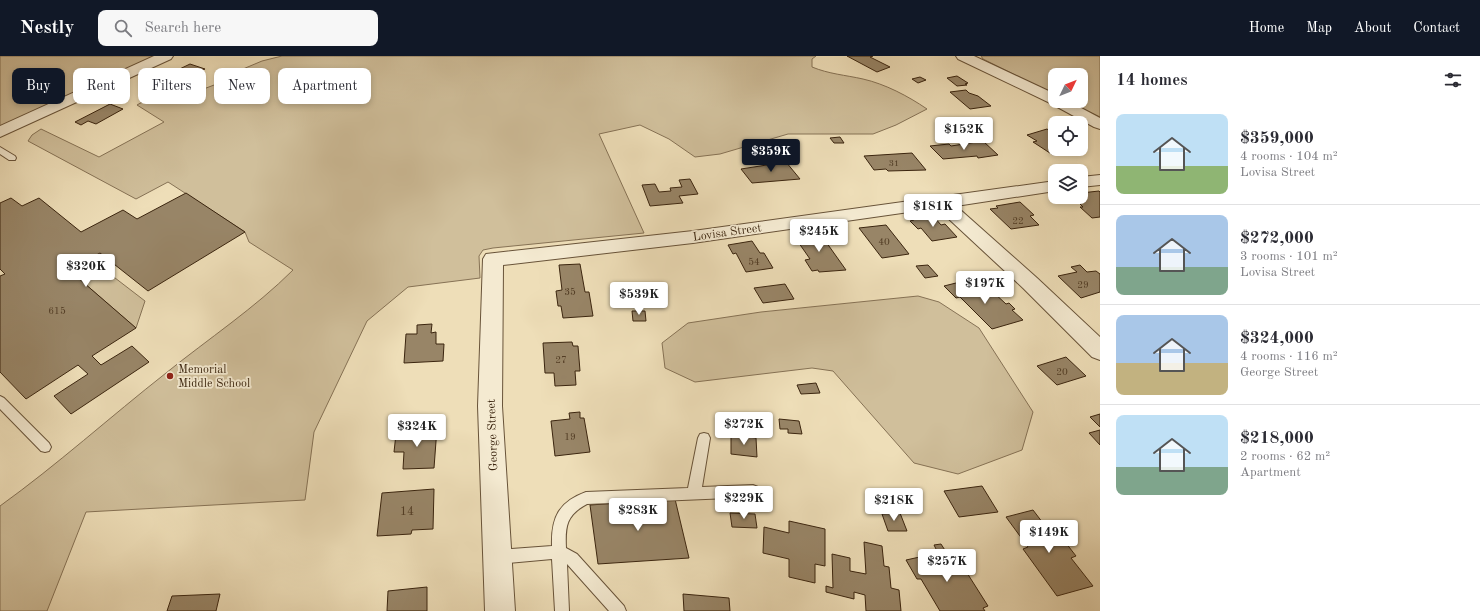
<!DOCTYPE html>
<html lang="en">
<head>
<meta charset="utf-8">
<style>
	body { margin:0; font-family:"Old Standard TT",serif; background:#f7f7f7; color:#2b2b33; height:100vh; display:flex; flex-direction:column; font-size:15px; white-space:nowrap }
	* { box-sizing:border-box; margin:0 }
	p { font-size:13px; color:#7c7c81 }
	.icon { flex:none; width:22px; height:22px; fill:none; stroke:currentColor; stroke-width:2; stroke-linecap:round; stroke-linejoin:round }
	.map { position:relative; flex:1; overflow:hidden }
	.drawer { display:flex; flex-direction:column; background:#fff; width:380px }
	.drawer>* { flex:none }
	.top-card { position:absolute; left:12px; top:12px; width:380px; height:36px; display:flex; gap:8px }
	.needle { width:26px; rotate:47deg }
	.fabs { position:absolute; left:1048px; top:12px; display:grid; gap:8px }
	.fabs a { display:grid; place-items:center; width:40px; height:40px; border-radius:8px; background:#fff; box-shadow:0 2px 6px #0003; font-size:20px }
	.price { position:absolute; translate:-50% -34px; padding:0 9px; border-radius:4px; background:#fff; color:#222; font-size:13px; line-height:26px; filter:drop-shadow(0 1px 2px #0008) }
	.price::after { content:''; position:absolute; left:50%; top:24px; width:12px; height:9px; margin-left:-6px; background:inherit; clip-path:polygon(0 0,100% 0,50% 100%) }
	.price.on { background:#111827; color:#fff }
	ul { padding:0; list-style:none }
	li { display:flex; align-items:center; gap:12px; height:100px; padding:0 16px }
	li+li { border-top:1px solid #e1e1e2 }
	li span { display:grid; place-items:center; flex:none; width:112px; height:80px; border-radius:8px; color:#555 }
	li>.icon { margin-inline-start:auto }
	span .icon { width:48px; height:48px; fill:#fffc; stroke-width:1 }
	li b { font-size:17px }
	h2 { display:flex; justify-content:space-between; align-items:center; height:48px; padding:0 16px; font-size:17px }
	.tag { padding:0 14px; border-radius:8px; background:#fff; box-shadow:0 2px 6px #0003; font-size:14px; line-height:36px }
	.tag.on { background:#111827; color:#fff }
	header { display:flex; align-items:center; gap:24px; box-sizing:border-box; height:56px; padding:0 20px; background:#111827; color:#fff }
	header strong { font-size:19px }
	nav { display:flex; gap:22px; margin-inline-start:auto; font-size:14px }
	.search { width:280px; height:36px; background:#f7f7f7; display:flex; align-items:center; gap:10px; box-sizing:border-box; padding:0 14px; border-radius:8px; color:#7c7c81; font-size:15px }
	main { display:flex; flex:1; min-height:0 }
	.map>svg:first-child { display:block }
	.green { fill:#d0bf9b; stroke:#867255 }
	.building { fill:#988567; stroke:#3b250f }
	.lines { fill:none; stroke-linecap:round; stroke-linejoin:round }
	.service-casing { stroke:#685339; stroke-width:2 }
	.minor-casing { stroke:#685339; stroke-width:2 }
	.tertiary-casing { stroke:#685339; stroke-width:2 }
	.service { fill:#f4ead1; fill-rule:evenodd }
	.minor { fill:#f4ead1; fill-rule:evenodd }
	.tertiary { fill:#f4ead1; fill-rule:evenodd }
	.poi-dot { fill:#8f2418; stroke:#f4ead1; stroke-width:1.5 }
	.labels { text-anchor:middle; stroke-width:3.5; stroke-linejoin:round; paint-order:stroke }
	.far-number-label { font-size:9px; fill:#523d25 }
	.number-label { font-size:10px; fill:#523d25 }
	.street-label { font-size:12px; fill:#3b250f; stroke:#f4ead1 }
	.poi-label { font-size:12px; fill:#3b250f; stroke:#f4ead1; text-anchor:start }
	.near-number-label { font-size:12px; fill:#523d25 }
</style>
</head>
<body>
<header>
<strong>Nestly</strong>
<div class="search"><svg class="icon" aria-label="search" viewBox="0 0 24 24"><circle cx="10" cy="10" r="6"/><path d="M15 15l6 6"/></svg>Search here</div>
<nav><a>Home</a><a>Map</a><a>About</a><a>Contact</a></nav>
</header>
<main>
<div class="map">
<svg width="1100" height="555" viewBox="0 0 1100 555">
	<rect width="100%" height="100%" fill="#eedeb8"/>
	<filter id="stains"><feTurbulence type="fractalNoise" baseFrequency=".005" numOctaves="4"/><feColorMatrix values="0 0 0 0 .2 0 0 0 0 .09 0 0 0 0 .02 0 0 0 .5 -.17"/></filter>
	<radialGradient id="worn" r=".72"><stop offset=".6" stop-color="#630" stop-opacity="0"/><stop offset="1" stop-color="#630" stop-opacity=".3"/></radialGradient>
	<!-- green -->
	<path class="green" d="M0,0h165l-165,76z
		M282,0h534l-4,3v8c17,7 33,8 51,12 22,5 45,17 64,30l-31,16 -23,9h-85l-68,20 -25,3 -26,-18 -29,-14 -41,9 45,99 -151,15 -10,2 -4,6 1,22 -72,9 -41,34 -53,111 -9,68 -219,12 -39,99h-47v-105c57,-41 110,-89 166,-133 42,-34 89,-65 127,-103l-44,-28 -4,-10 -77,-50 -32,17 -108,-58 4,-6 9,-6 58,28 65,-35 -27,-17 16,-9 21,-3h19l29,-11 21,-13 19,-8z
		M981,0h119v61l-33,-16h14v-26h-26v20l-72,-36z
		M89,204l4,1 52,40 -9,27 -67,-58z
		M918,240l21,6 40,26 54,84 -11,38 -64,24 -44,-11 -81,-92 -21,-3 -117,14 -30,-14 -3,-25 26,-20 73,-11z"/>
	<!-- building -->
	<path class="building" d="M847,0h26l-3,1 20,10 -13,5z
		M190,8l15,5 -6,3 3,1 -5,3 -2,-1 -15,7 -15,-6z
		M957,20l11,7 -3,1 2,1 -10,1 -10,-8z
		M920,21l6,3 -8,3 -6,-4z
		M966,34l3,3 9,3 13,10 -21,3 -20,-17z
		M110,48l13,5 -27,15 -8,-3 -7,4 -6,-3z
		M1047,73l8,5v15h5l-3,1 4,3 -8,2 -20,-13 4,-1 -10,-6z
		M840,81l4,6h-10l-4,-5z
		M983,85l15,14 -20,3 -1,-2 -34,3 -13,-13 19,-2 2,2z
		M912,97l14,17 -38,1 -2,-2 -12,1 -10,-14z
		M786,106l14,17 -48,4 -11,-14z
		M690,123l8,15 -19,2 4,7 -33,3 -8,-21 13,-1 4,8 12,-1 -1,-3 12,-1 -3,-7z
		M1099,135l1,1v25l-8,1 -12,-11h3l-10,-10h8v-4z
		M186,137l59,39 -97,59 -48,-38 -31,17 67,58 -44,28 9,9 31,-19 17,16 -78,52 -17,-18 34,-22 -10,-9 -52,34 -26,-27v-96l5,-2 -5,-5v-66l11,-5 11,8 17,-8 42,34 42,-22 14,9z
		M1020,146l14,13 -4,1 9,9 -28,4 -21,-20 8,-1 -2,-2z
		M920,159l4,4 11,-1 6,7 4,-1 12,13 -25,4 -11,-13 -3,1 -8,-8 4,-1 -3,-4z
		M886,169l23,29 -27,4 -23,-30z
		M819,176l27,38 -27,2 -1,-2 -6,1 -7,-11 5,-1 -16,-23z
		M752,185l8,12h4l9,15 -27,4 -10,-19 -3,1 -5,-9z
		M580,208l5,28h4l4,24 -30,2 -2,-12h-3l-2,-15 6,-1 -3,-25z
		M928,209l10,11 -13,2 -9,-12z
		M1080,209l7,7 9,-1 4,3v18l-19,6 -23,-22 19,-4 -6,-5z
		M968,224l14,14 10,-3 14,13 3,-1 6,6 -3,1 11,10 -31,9 -32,-32 -4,1 -12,-12z
		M785,228l9,15 -31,4 -9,-15z
		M632,255h13l1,10h-13z
		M432,268l-1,9 5,-1v12h8l-1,17 -39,2 2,-29h11v-9z
		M572,286l1,4h5l2,25h-5l1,14 -21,1 -1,-13h-9l-2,-30z
		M1066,301l20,19 -29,9 -20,-19z
		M816,327l4,10 -19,1 -4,-9z
		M580,356v6h4l6,34 -35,4 -4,-35 19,-2 -1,-6z
		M1100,358v13l-10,-10z
		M779,363l20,2 3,13 -14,-1v-4h-8z
		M437,372l-3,40 -31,1 1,-17h-10l2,-18 9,-1 1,-4z
		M1100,374v15l-11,-12z
		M731,379l25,3 1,19 -26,-3z
		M982,430l16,26 -39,5 -15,-26z
		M434,433l-1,40 -21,1 -1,4 -34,2 5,-43z
		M675,443l14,59 -91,6 -8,-59z
		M1033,454l16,21 6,-2 21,27 -5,2 22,28 -36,10 -34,-47 5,-2 -22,-30z
		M730,457l25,1 2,14 -25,-1z
		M900,457l7,18h-19l-6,-17z
		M789,465l36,8v37l-10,-2v19l-26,-6v-18l-26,-6 1,-26 25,6z
		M864,486l18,4 2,20 5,1 2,21 8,2 2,21h-35l-1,-16 -11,-3v7l-28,-7v-6l7,2 -1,-34 18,4v13l16,3z
		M941,488l14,22 7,-1 26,41 -5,2 2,3h-45l-19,-32h-4l-11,-19 32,-7 -4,-8z
		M427,531v24h-40l1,-20z
		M220,538l-4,17h-49l5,-15z
		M683,538l46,4 1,13h-46z"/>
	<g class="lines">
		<!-- service casing -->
		<g class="service-casing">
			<path id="service" d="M0,91l15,9 1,2 -1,2h-6l-9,-6z
				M0,340l4,2 45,45 2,4 -2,4 -4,1 -4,-1 -41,-42z
				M704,377l4,1 2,4 -8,49 51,-2 5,2 2,4 -2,4 -5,2 -166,7c-21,11 -22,23 -21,44l11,6 47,52 2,5h-17l-42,-47 2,47h-14l-3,-52 -54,5 -5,-2 -2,-5 2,-5 5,-2 54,-4c-1,-29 7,-44 34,-54l102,-4 10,-50 2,-4z"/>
		</g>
		<!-- minor casing -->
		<g class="minor-casing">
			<path id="minor" d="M154,0h19l-2,3 -171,78v-11z
				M1100,119v10l-19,2v-10z
				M1055,125v10l-99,15 81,72 63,59v23l-8,-3 -69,-69 -86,-80 -244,35 -190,22 -1,141 13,205h-30l-7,-205 5,-147 3,-5 207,-23z"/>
		</g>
		<!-- tertiary casing -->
		<g class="tertiary-casing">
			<path id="tertiary" d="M956,0h18l81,38v7h13l32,17v11l-6,-2 -44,-24 -92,-44z"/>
		</g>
		<!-- service -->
		<use href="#service" class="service"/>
		<!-- minor -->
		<use href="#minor" class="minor"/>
		<!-- tertiary -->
		<use href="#tertiary" class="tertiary"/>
	</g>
	<!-- markers -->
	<circle class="poi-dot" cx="170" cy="320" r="4"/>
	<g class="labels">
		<!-- far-number labels -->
		<g class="far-number-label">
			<text x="894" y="110">31</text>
		</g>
		<!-- number labels -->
		<g class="number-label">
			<text x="1018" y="168">22</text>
			<text x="884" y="189">40</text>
			<text x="754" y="209">54</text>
			<text x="1083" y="232">29</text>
			<text x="570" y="239">35</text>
			<text x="57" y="258">615</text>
			<text x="561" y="307">27</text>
			<text x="1062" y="319">20</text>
			<text x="570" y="384">19</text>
		</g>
		<!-- street labels -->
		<g class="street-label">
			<text transform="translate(727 176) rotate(-8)" y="4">Lovisa Street</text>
			<text transform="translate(492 379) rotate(-92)" y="4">George Street</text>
		</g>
		<!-- poi labels -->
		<g class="poi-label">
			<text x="178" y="317">Memorial<tspan x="178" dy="14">Middle School</tspan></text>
		</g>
		<!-- near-number labels -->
		<g class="near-number-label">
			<text x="407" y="459">14</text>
		</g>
	</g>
	<rect width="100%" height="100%" filter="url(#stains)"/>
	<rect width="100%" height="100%" fill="url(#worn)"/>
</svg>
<div class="fabs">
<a><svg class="needle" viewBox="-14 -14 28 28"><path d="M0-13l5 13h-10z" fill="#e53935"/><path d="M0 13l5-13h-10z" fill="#7c7c81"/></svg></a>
<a><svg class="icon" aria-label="locate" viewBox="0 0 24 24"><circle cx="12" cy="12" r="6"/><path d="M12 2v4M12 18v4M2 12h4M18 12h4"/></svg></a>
<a><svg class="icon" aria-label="layers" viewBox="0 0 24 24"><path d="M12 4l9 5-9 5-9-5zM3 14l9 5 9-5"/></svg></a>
</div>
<b class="price" style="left:964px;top:95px">$152K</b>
<b class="price on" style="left:771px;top:117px">$359K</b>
<b class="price" style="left:933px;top:172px">$181K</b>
<b class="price" style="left:819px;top:197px">$245K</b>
<b class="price" style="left:86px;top:232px">$320K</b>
<b class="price" style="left:985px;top:249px">$197K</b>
<b class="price" style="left:639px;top:260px">$539K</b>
<b class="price" style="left:744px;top:390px">$272K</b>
<b class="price" style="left:417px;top:392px">$324K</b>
<b class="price" style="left:744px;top:464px">$229K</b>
<b class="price" style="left:894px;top:466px">$218K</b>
<b class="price" style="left:638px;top:476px">$283K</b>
<b class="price" style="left:1049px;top:498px">$149K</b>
<b class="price" style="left:947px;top:527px">$257K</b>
<div class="top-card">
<a class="tag on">Buy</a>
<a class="tag">Rent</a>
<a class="tag">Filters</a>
<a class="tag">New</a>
<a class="tag">Apartment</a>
</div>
</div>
<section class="drawer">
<h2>14 homes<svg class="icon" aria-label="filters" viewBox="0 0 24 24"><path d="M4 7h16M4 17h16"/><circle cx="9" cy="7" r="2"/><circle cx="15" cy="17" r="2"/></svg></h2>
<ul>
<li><span style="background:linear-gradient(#bfe0f5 65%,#8fb573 0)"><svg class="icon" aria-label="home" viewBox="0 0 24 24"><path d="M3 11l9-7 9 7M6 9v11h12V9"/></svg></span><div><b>$359,000</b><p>4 rooms · 104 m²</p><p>Lovisa Street</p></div></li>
<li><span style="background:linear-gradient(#a9c7e8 65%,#7fa58c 0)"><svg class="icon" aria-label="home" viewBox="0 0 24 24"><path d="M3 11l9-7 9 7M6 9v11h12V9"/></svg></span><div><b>$272,000</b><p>3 rooms · 101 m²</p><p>Lovisa Street</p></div></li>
<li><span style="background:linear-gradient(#a9c7e8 60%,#c2b280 0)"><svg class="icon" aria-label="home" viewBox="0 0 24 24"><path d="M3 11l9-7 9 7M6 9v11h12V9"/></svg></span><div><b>$324,000</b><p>4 rooms · 116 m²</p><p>George Street</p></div></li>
<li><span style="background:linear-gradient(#bfe0f5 65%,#7fa58c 0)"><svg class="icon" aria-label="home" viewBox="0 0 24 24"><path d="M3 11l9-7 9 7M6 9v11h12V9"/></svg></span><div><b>$218,000</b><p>2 rooms · 62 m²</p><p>Apartment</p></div></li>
</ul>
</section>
</main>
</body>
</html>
